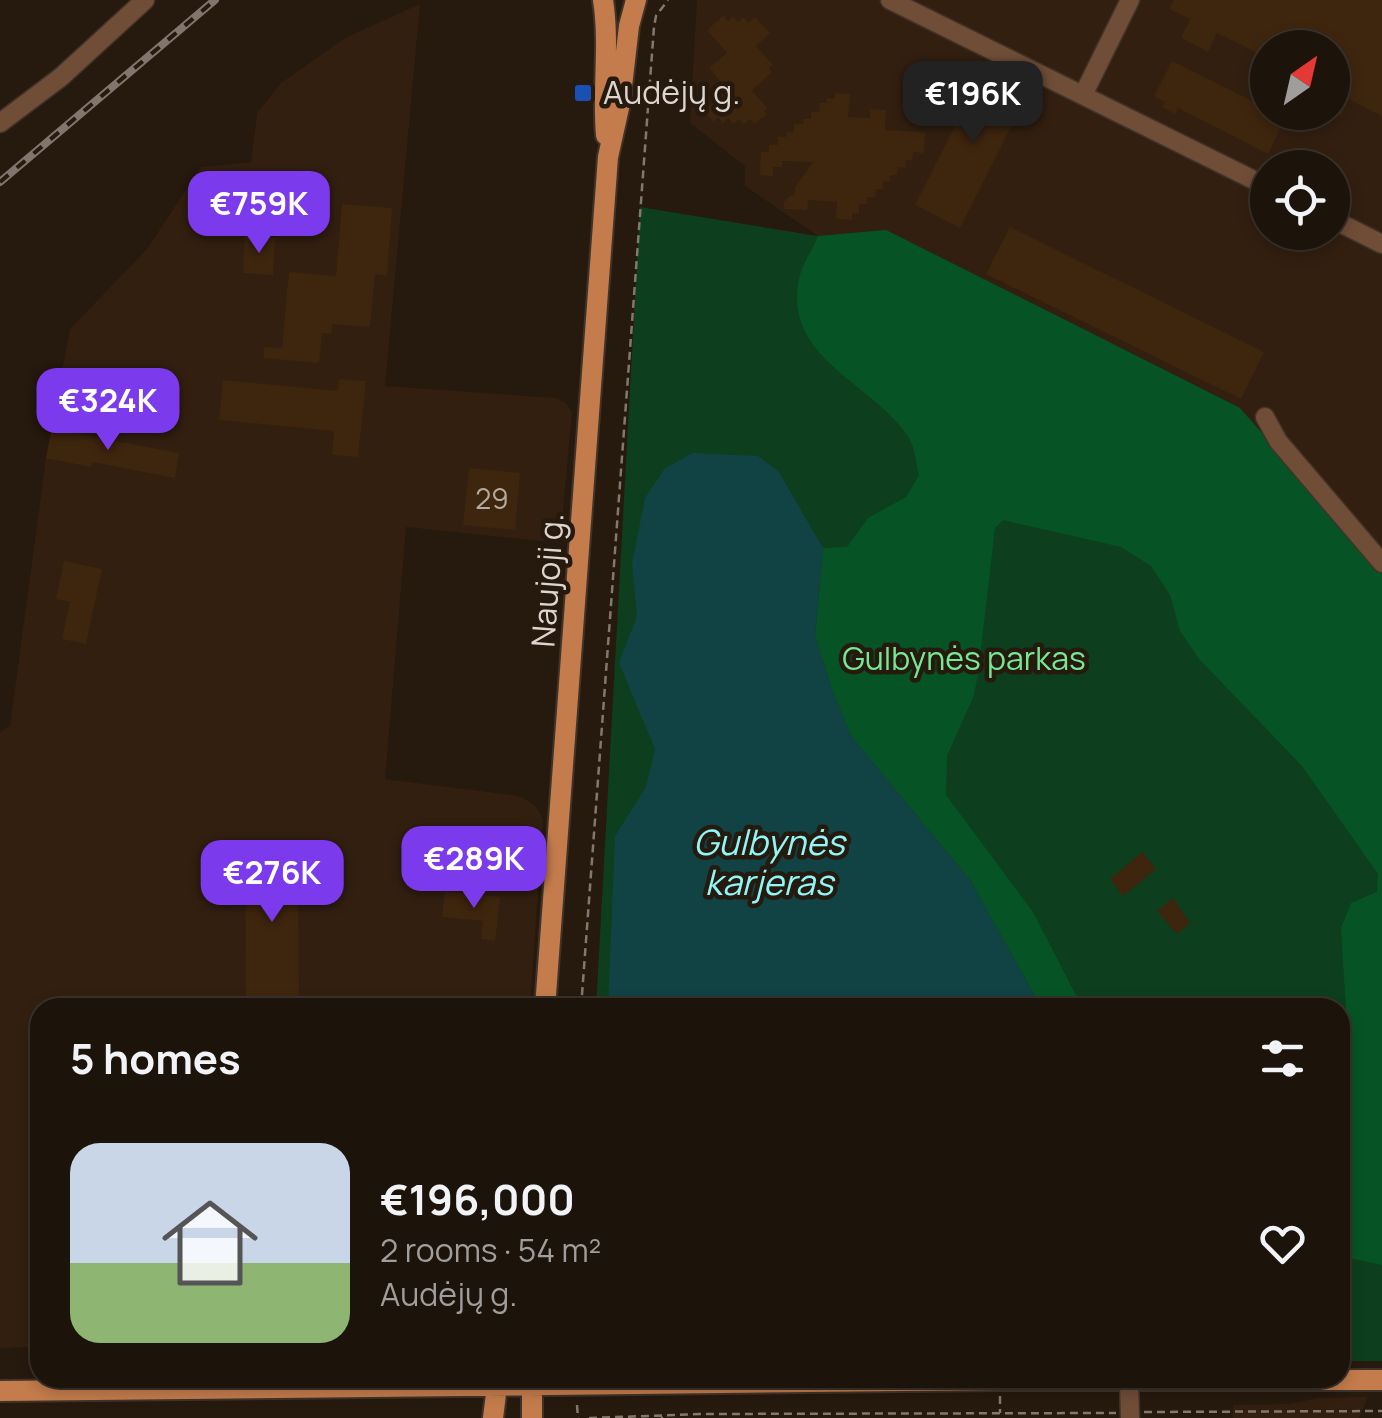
<!DOCTYPE html>
<html lang="en">
<head>
<meta charset="utf-8">
<style>
	body { margin:0; font-family:Manrope,sans-serif; background:#251c13; color:#f1f3f6; height:100vh; display:flex; flex-direction:column; font-size:38px; white-space:nowrap }
	* { box-sizing:border-box; margin:0 }
	p { font-size:32px; color:#a09e9c }
	.icon { flex:none; width:55px; height:55px; fill:none; stroke:currentColor; stroke-width:2; stroke-linecap:round; stroke-linejoin:round }
	.map { position:relative; flex:1; overflow:hidden }
	.drawer { position:absolute; left:30px; top:998px; width:1320px; height:390px; display:flex; flex-direction:column; background:#1c130a; border-radius:30px; box-shadow:0 5px 15px #0003,0 0 0 2px #3a322b }
	.drawer>* { flex:none }
	.needle { width:65px; rotate:34deg }
	.tools { position:absolute; left:1250px; top:30px; display:grid; gap:20px }
	.tools a { display:grid; place-items:center; width:100px; height:100px; border-radius:50%; background:#1c130a; box-shadow:0 5px 15px #0003,0 0 0 2px #3a322b; font-size:50px }
	.price { position:absolute; translate:-50% -85px; padding:0 22px; border-radius:20px; background:#7c3aed; color:#fff; font-size:32px; line-height:65px; filter:drop-shadow(0 2px 5px #0008) }
	.price::after { content:''; position:absolute; left:50%; top:60px; width:30px; height:22px; margin-left:-15px; background:inherit; clip-path:polygon(0 0,100% 0,50% 100%) }
	.price.on { background:#222; color:#fff }
	ul { padding:0; list-style:none }
	li { display:flex; align-items:center; gap:30px; height:250px; padding:0 40px }
	li+li { border-top:2px solid #3a322b }
	li span { display:grid; place-items:center; flex:none; width:280px; height:200px; border-radius:30px; color:#555 }
	li>.icon { margin-inline-start:auto }
	span .icon { width:120px; height:120px; fill:#fffc; stroke-width:1 }
	li b { font-size:42px }
	h2 { display:flex; justify-content:space-between; align-items:center; height:120px; padding:0 40px; font-size:42px }
	.map>svg:first-child { display:block }
	.built { fill:#321f10; fill-rule:evenodd }
	.green { fill:#0d3e1d }
	.forest { fill:#065425 }
	.water { fill:#114344 }
	.building { fill:#3e250e }
	.lines { fill:none; stroke-linecap:round; stroke-linejoin:round }
	.minor-casing { stroke:#403329; stroke-width:21 }
	.major-casing { stroke:#403329; stroke-width:24 }
	.path { stroke:#83786f; stroke-width:2.5; stroke-dasharray:8 5; stroke-linecap:butt }
	.minor { stroke:#704d37; stroke-width:18 }
	.major { stroke:#c47c4c; stroke-width:20 }
	.rail-casing { stroke:#81766d; stroke-width:8 }
	.rail { stroke:#26190e; stroke-width:4; stroke-dasharray:11; stroke-linecap:butt }
	.transit-dot { fill:#1a4fb4; stroke:#26190e; stroke-width:4 }
	.labels { text-anchor:middle; stroke-width:9; stroke-linejoin:round; paint-order:stroke }
	.number-label { font-size:28px; fill:#b6a99e }
	.poi-label { font-size:32px; fill:#ded5ce; stroke:#26190e; text-anchor:start }
	.street-label { font-size:32px; fill:#ded5ce; stroke:#26190e }
	.park-label { font-size:32px; fill:#75e893; stroke:#26190e }
	.water-label { font-size:35px; font-style:italic; fill:#90f7f8; stroke:#26190e }
</style>
</head>
<body>
<div class="map">
<svg width="1382" height="1418" viewBox="0 0 1382 1418">
	<rect width="100%" height="100%" fill="#26190e"/>
	<!-- built -->
	<path class="built" d="M697,0h685v571l-495,-341 -69,6 -73,-50v-20l-55,-43zM1268,48h64v64h-64zM1268,168h64v64h-64z
		M420,4l-35,382 171,12 10,5 6,9 -12,131 -154,-16 -21,252 134,17 16,9 8,14 -13,188 -490,1v339l-40,1v-616l10,-6 36,-268 24,-129 77,-80 54,-82 50,-5 6,-49 24,-30 64,-45z
		M1368,1397l-9,21h-126v-13l57,-1 27,-6z"/>
	<!-- green -->
	<path class="green" d="M640,207l178,29 68,-6 354,178 142,163v790h-42v-353h-744z"/>
	<!-- forest -->
	<path class="forest" d="M886,230l354,178 142,163v694l-42,-9v-173l9,-24 -8,-131 10,-25 26,-11 1,-18 -76,-108 -103,-107 -19,-28 -10,-36 -19,-29 -30,-19 -118,-27 -8,8 -17,146 -4,21 -27,61 -1,39 87,117 49,95h-41l-71,-127 -119,-144 -18,-43 -18,-57 8,-88 24,-1 21,-29 38,-21 13,-22c-3,-11 -4,-27 -10,-37 -35,-55 -127,-79 -110,-159 3,-14 13,-29 19,-43z"/>
	<!-- water -->
	<path class="water" d="M693,453l65,3 21,16 44,76 -8,88 18,57 18,43 119,144 71,127h-433l7,-171 31,-49 9,-38 -36,-86 18,-47 -5,-52 13,-66 20,-30z"/>
	<!-- building -->
	<path class="building" d="M1174,0h208v116l-33,-17 -8,17 -9,-4v-64h-64v10l-51,-25 -9,19 -27,-14 9,-19 -21,-10z
		M723,16l5,5 5,-5 5,6 6,-5 4,6 7,-6 15,16 -14,13 17,19 -4,3 3,4 -20,18 15,18 -3,3 3,3 -12,10 -5,-5 -6,5 -5,-5 -6,5 -5,-6 -5,5 -5,-6 -4,5 -10,-11 24,-21 -19,-22 18,-15 -20,-23z
		M1172,61l96,48v3l17,6 -17,36 -90,-46 -3,6 -13,-7 3,-5 -11,-6z
		M986,65l45,22 -71,141 -45,-23z
		M835,93l15,1 -2,23 22,1v-9l16,1 -1,20 40,2 -1,21 -11,-1 -1,8h-6l-1,8 -7,-1 -1,8h-7v7l-7,-1v8h-7l-1,8h-8v7h-8v10l-7,-1v7l-16,-1 1,-17 -29,-2 -1,10 -23,-1v-7l5,-6h5l1,-9 18,-25 -31,-1v6h-9v9l-13,-1 1,-23h8v-7h9v-8h8l1,-6 7,1v-8h9l1,-5h7v-7h8l1,-9h7v-5l8,1z
		M342,204l50,4 -5,68 -12,-2 -5,53 -38,-3 -1,10 -9,-1 -3,30 -55,-5v-11l18,1 7,-76 47,4z
		M1010,227l254,125 -23,47 -255,-125z
		M245,236l30,2 -2,37 -30,-2z
		M339,379l27,2 -8,76 -26,-2 2,-24 -115,-11 4,-40 115,11z
		M53,422l26,5 -1,7 101,19 -4,25 -83,-16 -1,5 -45,-9z
		M469,468l51,5 -5,57 -52,-5z
		M64,561l38,8 -16,75 -24,-5 8,-37 -14,-3z
		M245,843h53l1,165h-53z
		M1142,852l14,17 -33,27 -13,-17z
		M445,891l55,6 -5,44 -14,-2 2,-18 -41,-4z
		M1173,898l17,25 -13,11 -20,-23z"/>
	<g class="lines">
		<!-- minor casing -->
		<g class="minor-casing">
			<path id="minor" d="M890,0l378,187
				M1083,95l47,-95
				M0,123l61,-46 84,-77
				M1332,219l50,25
				M1265,417l13,24 104,122
				M1129,1382l1,36"/>
		</g>
		<!-- major casing -->
		<g class="major-casing">
			<path id="major" d="M603,0c7,45 -1,90 3,135
				M545,1008l63,-851 12,-54 9,-77 7,-26
				M532,1378v40
				M0,1391l999,-11h383
				M493,1418l5,-40"/>
		</g>
		<!-- path -->
		<path class="path" d="M581,1008l73,-981 2,-11 12,-16
			M1000,1396v17
			M577,1405l1,13
			M1144,1412l238,-1
			M589,1418l114,-4 413,-1
			M661,1418h2"/>
		<!-- minor -->
		<use href="#minor" class="minor"/>
		<!-- major -->
		<use href="#major" class="major"/>
		<!-- rail casing -->
		<g class="rail-casing">
			<path id="rail" d="M0,182l215,-182"/>
		</g>
		<!-- rail -->
		<use href="#rail" class="rail"/>
	</g>
	<!-- markers -->
	<rect class="transit-dot" x="573" y="83" width="20" height="20" rx="5"/>
	<g class="labels">
		<!-- number labels -->
		<g class="number-label">
			<text x="492" y="509">29</text>
		</g>
		<!-- poi labels -->
		<g class="poi-label">
			<text x="603" y="104">Audėjų g.</text>
		</g>
		<!-- street labels -->
		<g class="street-label">
			<text transform="translate(548 580) rotate(-86)" y="11">Naujoji g.</text>
		</g>
		<!-- park labels -->
		<g class="park-label">
			<text x="964" y="670">Gulbynės parkas</text>
		</g>
		<!-- water labels -->
		<g class="water-label">
			<text x="769" y="855">Gulbynės<tspan x="769" dy="40">karjeras</tspan></text>
		</g>
	</g>
</svg>
<div class="tools">
<a><svg class="needle" viewBox="-14 -14 28 28"><path d="M0-13l5 13h-10z" fill="#e53935"/><path d="M0 13l5-13h-10z" fill="#a09e9c"/></svg></a>
<a><svg class="icon" aria-label="locate" viewBox="0 0 24 24"><circle cx="12" cy="12" r="6"/><path d="M12 2v4M12 18v4M2 12h4M18 12h4"/></svg></a>
</div>
<b class="price on" style="left:973px;top:146px">€196K</b>
<b class="price" style="left:259px;top:256px">€759K</b>
<b class="price" style="left:108px;top:453px">€324K</b>
<b class="price" style="left:474px;top:911px">€289K</b>
<b class="price" style="left:272px;top:925px">€276K</b>
<section class="drawer">
<h2>5 homes<svg class="icon" aria-label="filters" viewBox="0 0 24 24"><path d="M4 7h16M4 17h16"/><circle cx="9" cy="7" r="2"/><circle cx="15" cy="17" r="2"/></svg></h2>
<ul>
<li><span style="background:linear-gradient(#c9d6e8 60%,#8fb573 0)"><svg class="icon" aria-label="home" viewBox="0 0 24 24"><path d="M3 11l9-7 9 7M6 9v11h12V9"/></svg></span><div><b>€196,000</b><p>2 rooms · 54 m²</p><p>Audėjų g.</p></div><svg class="icon" aria-label="heart" viewBox="0 0 24 24"><path d="M12 20l-8-8c-3-5 5-10 8-4 3-6 11-1 8 4z"/></svg></li>
</ul>
</section>
</div>
</body>
</html>
